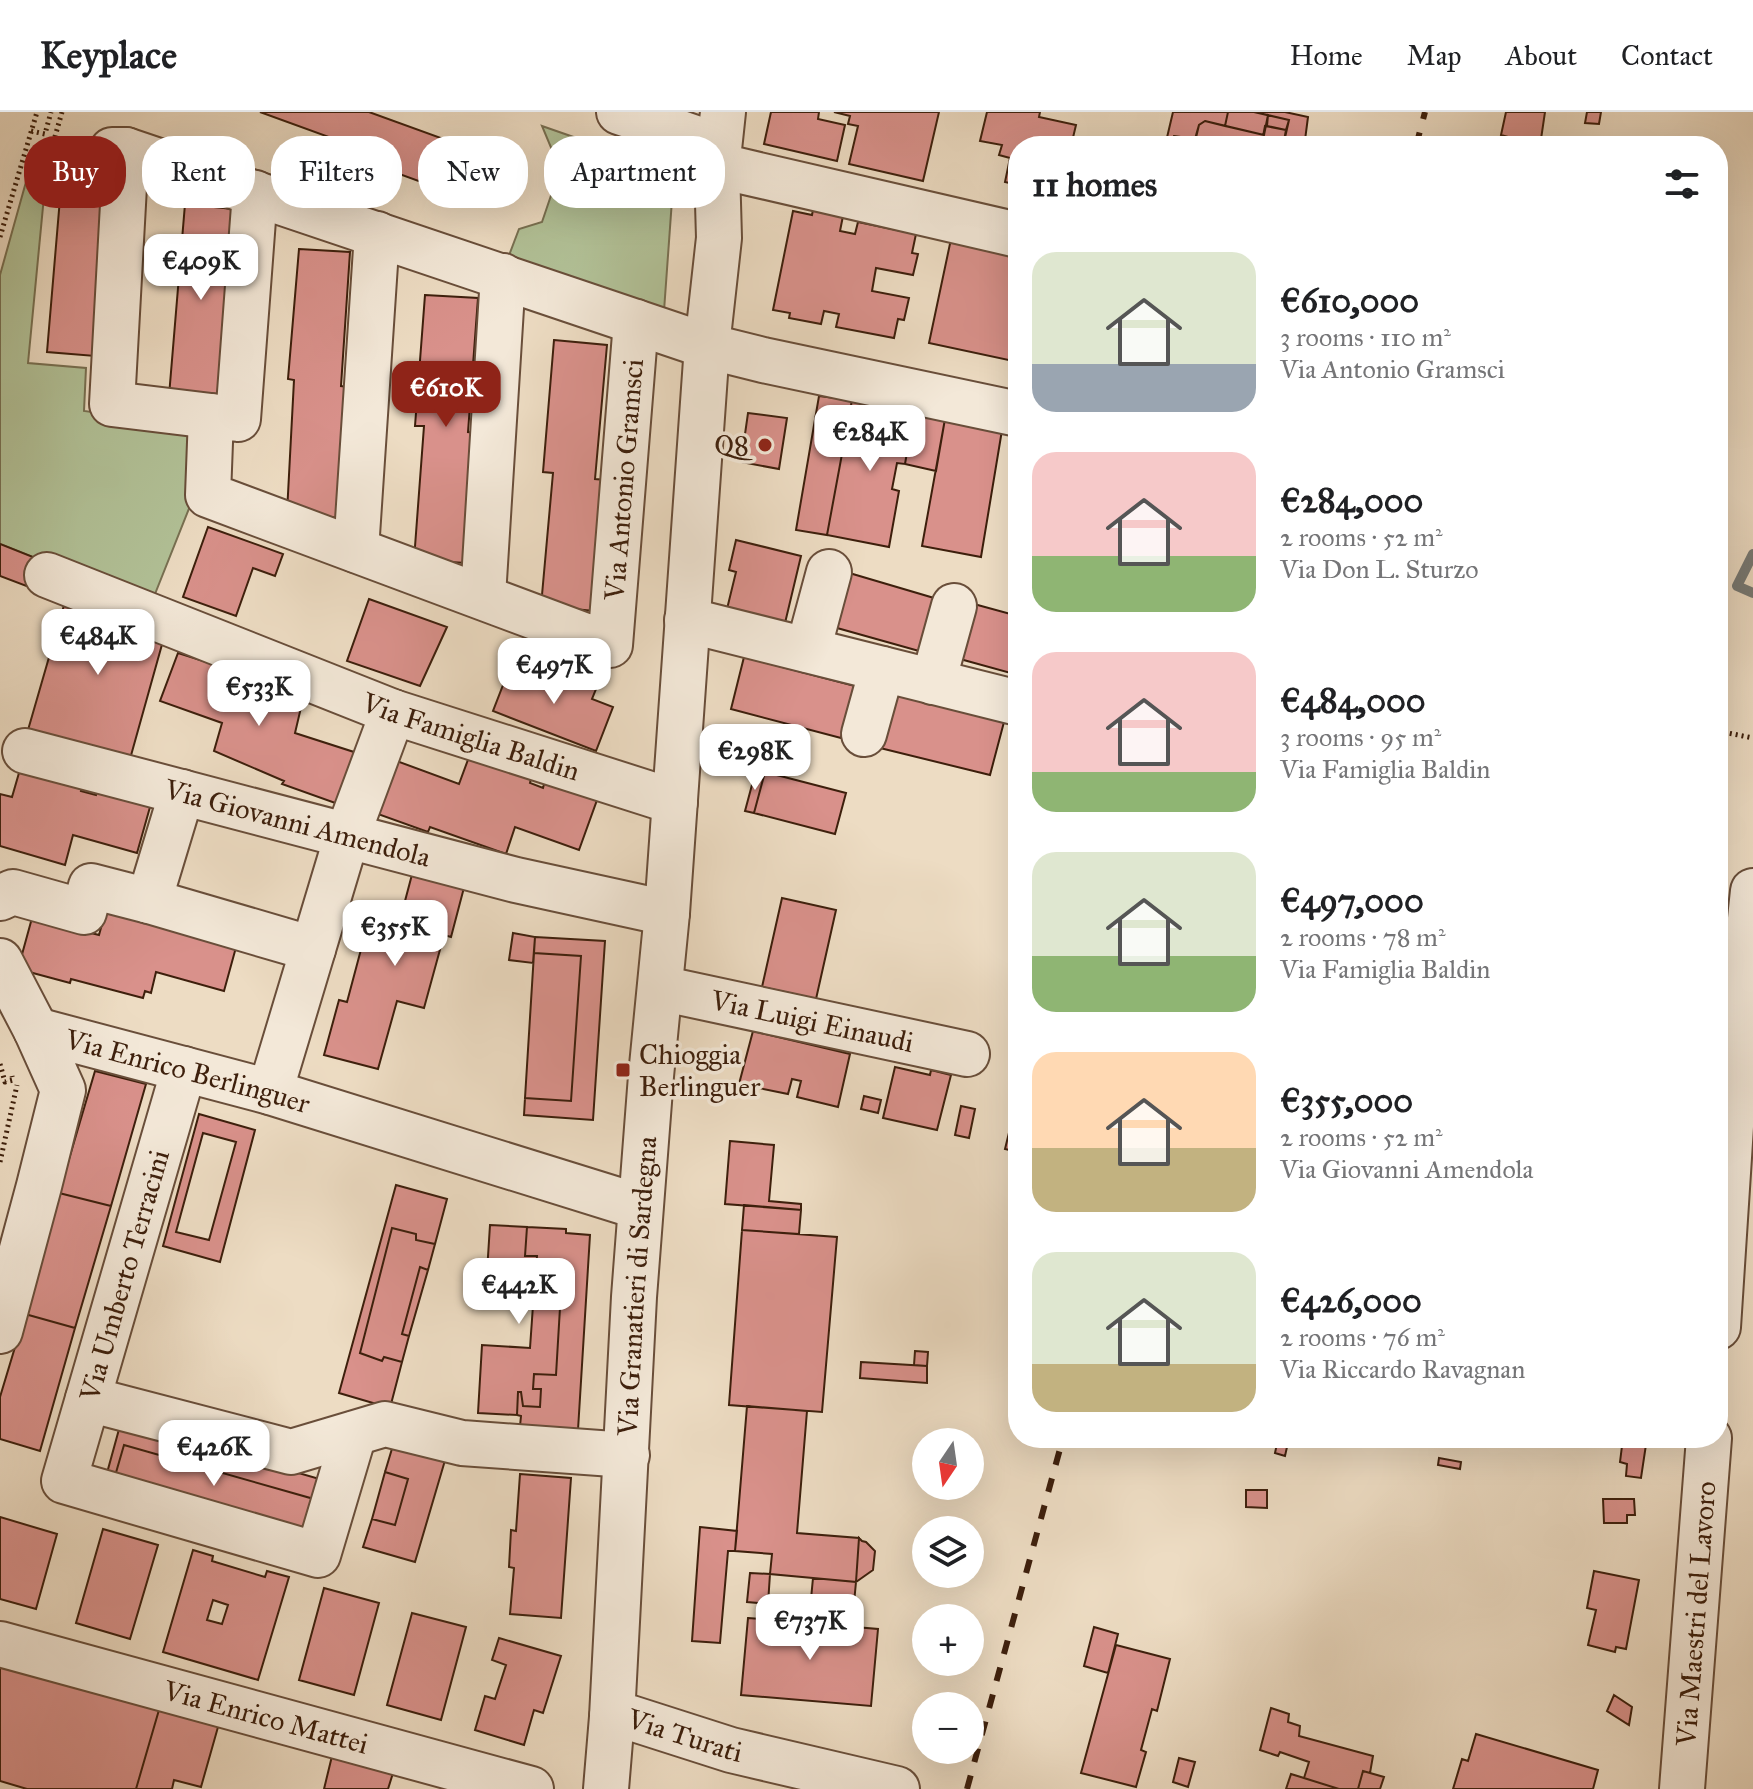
<!DOCTYPE html>
<html lang="en">
<head>
<meta charset="utf-8">
<style>
	body { margin:0; font-family:"IM FELL Great Primer",serif; background:#f2f2f2; color:#202124; height:100vh; display:flex; flex-direction:column; font-size:30px; white-space:nowrap }
	* { box-sizing:border-box; margin:0 }
	p { font-size:26px; color:#757577 }
	.icon { flex:none; width:44px; height:44px; fill:none; stroke:currentColor; stroke-width:2; stroke-linecap:round; stroke-linejoin:round }
	.map { position:relative; flex:1; overflow:hidden }
	.drawer { position:absolute; left:1008px; top:24px; width:720px; height:1312px; display:flex; flex-direction:column; background:#fff; border-radius:32px; box-shadow:0 8px 32px #0002 }
	.drawer>* { flex:none }
	.guide { position:absolute; left:24px; top:24px; width:760px; height:72px; display:flex; gap:16px }
	.needle { width:52px; rotate:193deg }
	.controls { position:absolute; left:912px; top:1316px; display:grid; gap:16px }
	.controls a { display:grid; place-items:center; width:72px; height:72px; border-radius:50%; background:#fff; box-shadow:0 8px 32px #0002; font-size:40px }
	.price { position:absolute; translate:-50% -68px; padding:0 18px; border-radius:16px; background:#fff; color:#222; font-size:26px; line-height:52px; filter:drop-shadow(0 2px 4px #0008) }
	.price::after { content:''; position:absolute; left:50%; top:48px; width:24px; height:18px; margin-left:-12px; background:inherit; clip-path:polygon(0 0,100% 0,50% 100%) }
	.price.current { background:#8f2418; color:#fff }
	ul { padding:0; list-style:none }
	li { display:flex; align-items:center; gap:24px; height:200px; padding:0 24px }
	li span { display:grid; place-items:center; flex:none; width:224px; height:160px; border-radius:24px; color:#555 }
	li>.icon { margin-inline-start:auto }
	span .icon { width:96px; height:96px; fill:#fffc; stroke-width:1 }
	li b { font-size:34px }
	h2 { display:flex; justify-content:space-between; align-items:center; height:96px; padding:0 24px; font-size:34px }
	.pill { padding:0 28px; border-radius:32px; background:#fff; box-shadow:0 8px 32px #0002; font-size:28px; line-height:72px }
	.pill.current { background:#8f2418; color:#fff }
	header { display:flex; align-items:center; gap:48px; box-sizing:border-box; height:112px; padding:0 40px; background:#fff; border-bottom:2px solid #e0e0e0 }
	header strong { font-size:38px }
	nav { display:flex; gap:44px; margin-inline-start:auto; font-size:28px }
	.map>svg:first-child { display:block }
	.green { fill:#b2c298; stroke:#787052; stroke-width:2 }
	.lines { fill:none; stroke-linecap:round; stroke-linejoin:round }
	.stream { stroke:#787b77; stroke-width:10 }
	.building { fill:#d9918b; stroke:#3d1f0c; stroke-width:2; fill-rule:evenodd }
	.minor-casing { stroke:#694e3a; stroke-width:48 }
	.path { stroke:#3d1f0c; stroke-width:5; stroke-dasharray:2 4; stroke-linecap:butt }
	.minor { stroke:#f3e8d8; stroke-width:44 }
	.rail { stroke:#3d1f0c; stroke-width:6; stroke-dasharray:14 14; stroke-linecap:butt }
	.poi-dot { fill:#8f2418; stroke:#f3e8d8; stroke-width:3 }
	.labels { text-anchor:middle; stroke-width:7; stroke-linejoin:round; paint-order:stroke }
	.poi-label { font-size:28px; fill:#3d1f0c; stroke:#f3e8d8; text-anchor:end }
	.street-label { font-size:28px; fill:#3d1f0c; stroke:#f3e8d8 }
</style>
</head>
<body>
<header>
<strong>Keyplace</strong>
<nav><a>Home</a><a>Map</a><a>About</a><a>Contact</a></nav>
</header>
<div class="map">
<svg width="1753" height="1677" viewBox="0 0 1753 1677">
	<rect width="100%" height="100%" fill="#eddcc3"/>
	<filter id="stains"><feTurbulence type="fractalNoise" baseFrequency=".0025" numOctaves="4"/><feColorMatrix values="0 0 0 0 .2 0 0 0 0 .09 0 0 0 0 .02 0 0 0 .5 -.17"/></filter>
	<radialGradient id="worn" r=".72"><stop offset=".6" stop-color="#630" stop-opacity="0"/><stop offset="1" stop-color="#630" stop-opacity=".3"/></radialGradient>
	<!-- green -->
	<path class="green" d="M542,14l132,46 -10,139 -156,-53 11,-29 23,-7 18,-53z
		M31,52l16,1 -19,198 58,5 -2,43 112,15 -2,70 -43,108 -151,-60v-269z"/>
	<g class="lines">
		<!-- stream -->
		<path class="stream" d="M1753,442l-16,32 16,7"/>
	</g>
	<!-- building -->
	<path class="building" d="M260,0h109l94,34 -17,45 -110,-40 4,-10z
		M771,0h48l-1,7 27,6 -8,36 -73,-17z
		M834,0h105l-16,69 -74,-17 9,-38 -10,-2 2,-8z
		M987,0h53l-1,5 37,8 -5,21h-53v39l-13,-3 5,-24 -11,-3 3,-10 -22,-4z
		M1173,0h55l-3,14 -20,-5 -6,4 -4,14 -21,-3 -2,10h-7z
		M1228,0h26l14,3 -4,20 -39,-9z
		M1254,0h31l23,5 -3,23 20,6h-20l-21,-4 5,-22z
		M1506,0h39l-5,34 -39,-11z
		M1587,0h14l-2,12 -14,-1z
		M1268,3l21,5 -3,10 -19,-4z
		M1205,9l59,14 -2,7 21,4 1,-4 21,4h-111l5,-21z
		M1265,14l21,4 -3,16 -21,-4z
		M1174,24l21,3 -1,7h-22z
		M63,51l45,1 -13,192 -48,-4z
		M185,92l48,5 -16,191 -48,-4z
		M813,98l30,6 -3,15 15,3 3,-12 58,12 -4,19 6,1 -5,21 -37,-7 -4,23 37,7 -5,22 -6,-1 -4,19 -58,-11 3,-13 -15,-3 -3,13 -32,-6 1,-5 -17,-3 20,-99 19,4z
		M951,127l67,14v109l-89,-19z
		M299,137l51,3 -9,134 8,1 -8,131 -54,-5 7,-133 -6,-1z
		M425,183l53,3 -10,134 9,1 -10,130 -53,-3 10,-134h-9z
		M554,228l53,5 -12,134 11,1 -11,131 -54,-5 12,-133 -10,-1z
		M819,284l33,4 -25,135 -31,-5z
		M852,288l62,11 -9,53 -8,-1 -5,26 7,2 -10,56 -62,-12z
		M947,296l57,10 -23,139 -59,-11z
		M914,299l31,8 -9,52 -31,-7z
		M748,301l39,5 -8,51 -38,-7z
		M208,415l75,27 -8,22 -22,-8 -17,48 -53,-19z
		M736,428l65,16 -16,67 -58,-14 9,-37 -7,-2z
		M0,432l38,15 -9,28 -29,-11z
		M846,460l88,26 -15,53 -89,-25z
		M67,483l101,28 -38,136 -102,-29z
		M369,487l78,28 -27,59 -73,-25z
		M974,492l44,12v59l-58,-16z
		M178,541l51,16 -1,8 13,3 2,-2 60,21 -8,34 62,20 -19,51 -56,-20 2,-3 -70,-30 8,-28 -62,-22z
		M744,545l111,29 -14,52 -110,-29z
		M533,553l63,24 -4,10 21,8 -17,44 -103,-40 17,-44 20,8z
		M894,582l110,28 -14,53 -110,-27z
		M469,645l62,22 -1,4 13,5 2,-7 52,19 -18,50 -64,-23 -9,27 -76,-27 -2,5 -53,-19 19,-53 65,24z
		M21,654l62,18 -2,7 15,4 3,-10 53,15 -15,53 -64,-18 -8,30 -65,-19v-52l12,3z
		M756,658l9,2 -11,41 -9,-2z
		M765,660l81,21 -11,41 -81,-21z
		M414,755l52,13 -15,57 -7,-2 -20,73 -27,-7 -19,68 -54,-14 15,-55 8,2 20,-75 29,8z
		M782,786l54,12 -20,89 -54,-12z
		M107,794l131,34 -14,51 -68,-19 -5,21 -6,-2 -2,7 -72,-19 -1,4 -52,-14 14,-51 67,17z
		M513,821l22,4 -2,26 -24,-3z
		M535,825l70,4 -12,179 -69,-5 1,-17 46,3 10,-145 -47,-3z
		M534,841l47,3 -10,145 -46,-3z
		M753,919l97,23 -12,53 -41,-10 4,-16 -9,-2 -4,15 -49,-10z
		M895,955l35,8 1,-5 20,5 -14,55 -54,-12z
		M95,959l51,13 -35,122 -52,-13z
		M864,984l17,4 -3,13 -17,-4z
		M1018,984v56l-13,-3z
		M961,994l14,3 -6,29 -14,-3z
		M199,1002l56,16 -35,132 -57,-16zM203,1021l33,9 -27,98 -33,-8z
		M730,1029l44,4 -5,56 32,3v6l-76,-6z
		M396,1073l51,14 -12,45 -19,-4v-6l-24,-6 -32,125 22,8 2,-4 18,5 -12,46 -51,-15z
		M59,1081l52,13 -36,122 -50,-14z
		M744,1093l57,5 -2,24 -57,-4z
		M490,1113l37,2 -2,29h12l-1,12 26,6 -6,101 -22,-1 -1,15h8l-1,18 -17,-1 -2,-14h-3l-1,23 -39,-2 4,-68 48,3 4,-57 -48,-3z
		M527,1115l39,2v4l24,2 -12,195 -58,-4 1,-10 -4,-1 1,-23h3l2,14 17,1 1,-18h-8l1,-15 22,1 6,-101 -26,-6 1,-12h-12z
		M392,1116l24,6v6l19,4 -7,26 -8,-3 -18,67 7,2 -7,26 -18,-5 -2,4 -22,-8z
		M742,1118l95,7 -15,175 -93,-7z
		M420,1155l8,3 -19,66 -7,-2z
		M25,1202l50,14 -35,123 -40,-12v-42z
		M915,1239l13,1 -1,14 -13,-1z
		M861,1250l66,4v17l-67,-5z
		M747,1294l60,5 -10,122 62,5 -3,44 -86,-8 2,-20 -37,-3z
		M121,1310l209,60 -16,17 -190,-54 -9,31 -8,-3z
		M1276,1326h13l-4,18 -10,-3 3,-14z
		M1604,1326h43l-6,40 -15,-2 1,-12 -7,-2 2,-16 -19,-2z
		M394,1330l52,15 -31,105 -52,-15 9,-28 23,6 13,-46 -23,-7z
		M124,1333l190,54 -9,31 -190,-54z
		M1439,1346l22,4 -1,7 -22,-4z
		M385,1360l23,7 -13,46 -23,-6z
		M520,1362l51,4 -10,140 -51,-4 4,-46 -5,-1 2,-37 5,1z
		M1246,1378h21v18l-21,-1z
		M1603,1387h31l1,16h-8v8h-23z
		M0,1405l57,17 -21,75 -36,-10z
		M700,1415l37,4 -2,20h-7l-8,92 -28,-2z
		M103,1417l55,16 -28,94 -54,-16z
		M859,1426l3,3 4,1 9,9 -2,19 -17,12z
		M193,1438l20,6 -1,5 53,16 2,-6 22,6 -31,103 -95,-28zM213,1488l15,5 -6,19 -15,-4z
		M1594,1459l45,9 -13,69 -10,-2 -1,5 -27,-7 8,-35 -9,-2z
		M750,1461l20,1 -2,30 -21,-2z
		M813,1466l43,4 -2,21 -43,-4z
		M324,1476l55,15 -25,92 -55,-15z
		M412,1501l54,14 -25,93 -54,-15z
		M748,1506l130,11 -7,77 -130,-11z
		M1094,1515l24,7 -10,39 -24,-7z
		M499,1526l62,18 -18,57 -9,-3 -10,35 -49,-15 10,-34 10,3 11,-34 -14,-5z
		M1116,1533l54,14 -13,52 -5,-2 -11,41 5,2 -10,35 -55,-14z
		M0,1546l161,45 -25,86h-109l-27,-8z
		M1614,1583l18,12 -3,18 -22,-14z
		M161,1591l59,17 -19,67 -27,-7 -2,9h-36z
		M1271,1596l18,6 -1,8 12,4 -1,10 74,20 -3,17 -7,-2 -5,18h-19l-35,-11 5,-16 -29,-10 -2,4 -18,-6z
		M1476,1622l122,36 -5,19h-140l9,-30 6,2z
		M332,1644l61,17 -5,16h-64z
		M1179,1646l16,4 -7,25 -15,-5z
		M1363,1659l21,6 -4,12h-22z
		M1291,1662l13,4 35,11h-53z"/>
	<g class="lines">
		<!-- minor casing -->
		<g class="minor-casing">
			<g id="minor">
				<path d="M619,0l85,29 15,1"/>
				<path d="M112,38h14l581,196 56,14 255,54"/>
				<path d="M126,38l-14,254 99,12"/>
				<path d="M717,56l20,2 281,65"/>
				<path id="s1" d="M255,81l-17,226 -27,-3 -3,79 402,150 26,-323"/>
				<path d="M356,438l21,-316"/>
				<path id="s2" d="M47,463l346,137 282,90"/>
				<path d="M483,484l20,-320"/>
				<path d="M687,508l331,83"/>
				<path d="M808,538l21,-78"/>
				<path d="M933,570l21,-76"/>
				<path d="M864,622l18,-65"/>
				<path id="s3" d="M25,639l491,129 151,33"/>
				<path d="M0,786l13,-6 71,20 7,-26 58,15 33,-109"/>
				<path d="M149,789l164,48"/>
				<path d="M0,849l36,69"/>
				<path id="s4" d="M660,876l307,66"/>
				<path d="M184,957l-120,412 254,74 36,-121"/>
				<path d="M270,980l77,-256 46,-124"/>
				<path d="M1718,1215l18,-278 17,-158"/>
				<path id="s5" d="M0,1219l39,-145 24,-96 -27,-60 234,62 370,115"/>
				<path d="M88,1287l203,53 94,-28 77,19 165,12"/>
				<path id="s6" d="M0,1532l531,145"/>
				<path id="s7" d="M612,1605l19,1 100,32 166,39"/>
				<path id="s8" d="M606,1677l6,-72 22,-420 17,-221 16,-163 40,-567 12,-108 -2,-70 6,-56"/>
				<path id="s9" d="M1682,1677l27,-351"/>
			</g>
		</g>
		<!-- path -->
		<path class="path" d="M62,0l-10,35 23,2
			M31,19l14,3 6,-22
			M0,125l37,-125
			M1718,619l35,7
			M0,952l5,18 8,-2 -1,-4
			M0,1050l17,-77"/>
		<!-- minor -->
		<use href="#minor" class="minor"/>
		<!-- rail -->
		<path class="rail" d="M1416,34l9,-34
			M967,1677l96,-351"/>
	</g>
	<!-- markers -->
	<g class="poi-dot">
		<circle cx="765" cy="333" r="8"/>
		<rect x="615" y="950" width="16" height="16" rx="4"/>
	</g>
	<g class="labels">
		<!-- poi labels -->
		<g class="poi-label">
			<text x="749" y="343">Q8</text>
			<text x="639" y="952" text-anchor="start">Chioggia<tspan x="639" dy="32">Berlinguer</tspan></text>
		</g>
		<!-- street labels -->
		<g class="street-label">
			<text dy="10" stroke="none"><textPath href="#s1" startOffset="928">Via Antonio Gramsci</textPath></text>
			<text dy="10" stroke="none"><textPath href="#s2" startOffset="454">Via Famiglia Baldin</textPath></text>
			<text dy="10" stroke="none"><textPath href="#s3" startOffset="282">Via Giovanni Amendola</textPath></text>
			<text dy="10" stroke="none"><textPath href="#s4" startOffset="156">Via Luigi Einaudi</textPath></text>
			<text dy="10" stroke="none"><textPath href="#s5" startOffset="472">Via Enrico Berlinguer</textPath></text>
			<text transform="translate(124 1163) rotate(-74)" y="10">Via Umberto Terracini</text>
			<text dy="10" stroke="none"><textPath href="#s8" startOffset="504">Via Granatieri di Sardegna</textPath></text>
			<text dy="10" stroke="none"><textPath href="#s9" startOffset="176">Via Maestri del Lavoro</textPath></text>
			<text dy="10" stroke="none"><textPath href="#s6" startOffset="276">Via Enrico Mattei</textPath></text>
			<text dy="10" stroke="none"><textPath href="#s7" startOffset="76">Via Turati</textPath></text>
		</g>
	</g>
	<rect width="100%" height="100%" filter="url(#stains)"/>
	<rect width="100%" height="100%" fill="url(#worn)"/>
</svg>
<div class="controls">
<a><svg class="needle" viewBox="-14 -14 28 28"><path d="M0-13l5 13h-10z" fill="#e53935"/><path d="M0 13l5-13h-10z" fill="#757577"/></svg></a>
<a><svg class="icon" aria-label="layers" viewBox="0 0 24 24"><path d="M12 4l9 5-9 5-9-5zM3 14l9 5 9-5"/></svg></a>
<a>+</a>
<a>−</a>
</div>
<b class="price" style="left:201px;top:190px">€409K</b>
<b class="price current" style="left:446px;top:317px">€610K</b>
<b class="price" style="left:870px;top:361px">€284K</b>
<b class="price" style="left:98px;top:565px">€484K</b>
<b class="price" style="left:554px;top:594px">€497K</b>
<b class="price" style="left:259px;top:616px">€533K</b>
<b class="price" style="left:755px;top:680px">€298K</b>
<b class="price" style="left:395px;top:856px">€355K</b>
<b class="price" style="left:519px;top:1214px">€442K</b>
<b class="price" style="left:214px;top:1376px">€426K</b>
<b class="price" style="left:810px;top:1550px">€737K</b>
<div class="guide">
<a class="pill current">Buy</a>
<a class="pill">Rent</a>
<a class="pill">Filters</a>
<a class="pill">New</a>
<a class="pill">Apartment</a>
</div>
<section class="drawer">
<h2>11 homes<svg class="icon" aria-label="filters" viewBox="0 0 24 24"><path d="M4 7h16M4 17h16"/><circle cx="9" cy="7" r="2"/><circle cx="15" cy="17" r="2"/></svg></h2>
<ul>
<li><span style="background:linear-gradient(#dfe7d0 70%,#9aa5b1 0)"><svg class="icon" aria-label="home" viewBox="0 0 24 24"><path d="M3 11l9-7 9 7M6 9v11h12V9"/></svg></span><div><b>€610,000</b><p>3 rooms · 110 m²</p><p>Via Antonio Gramsci</p></div></li>
<li><span style="background:linear-gradient(#f6c9c9 65%,#8fb573 0)"><svg class="icon" aria-label="home" viewBox="0 0 24 24"><path d="M3 11l9-7 9 7M6 9v11h12V9"/></svg></span><div><b>€284,000</b><p>2 rooms · 52 m²</p><p>Via Don L. Sturzo</p></div></li>
<li><span style="background:linear-gradient(#f6c9c9 75%,#8fb573 0)"><svg class="icon" aria-label="home" viewBox="0 0 24 24"><path d="M3 11l9-7 9 7M6 9v11h12V9"/></svg></span><div><b>€484,000</b><p>3 rooms · 95 m²</p><p>Via Famiglia Baldin</p></div></li>
<li><span style="background:linear-gradient(#dfe7d0 65%,#8fb573 0)"><svg class="icon" aria-label="home" viewBox="0 0 24 24"><path d="M3 11l9-7 9 7M6 9v11h12V9"/></svg></span><div><b>€497,000</b><p>2 rooms · 78 m²</p><p>Via Famiglia Baldin</p></div></li>
<li><span style="background:linear-gradient(#ffd9b3 60%,#c2b280 0)"><svg class="icon" aria-label="home" viewBox="0 0 24 24"><path d="M3 11l9-7 9 7M6 9v11h12V9"/></svg></span><div><b>€355,000</b><p>2 rooms · 52 m²</p><p>Via Giovanni Amendola</p></div></li>
<li><span style="background:linear-gradient(#dfe7d0 70%,#c2b280 0)"><svg class="icon" aria-label="home" viewBox="0 0 24 24"><path d="M3 11l9-7 9 7M6 9v11h12V9"/></svg></span><div><b>€426,000</b><p>2 rooms · 76 m²</p><p>Via Riccardo Ravagnan</p></div></li>
</ul>
</section>
</div>
</body>
</html>
